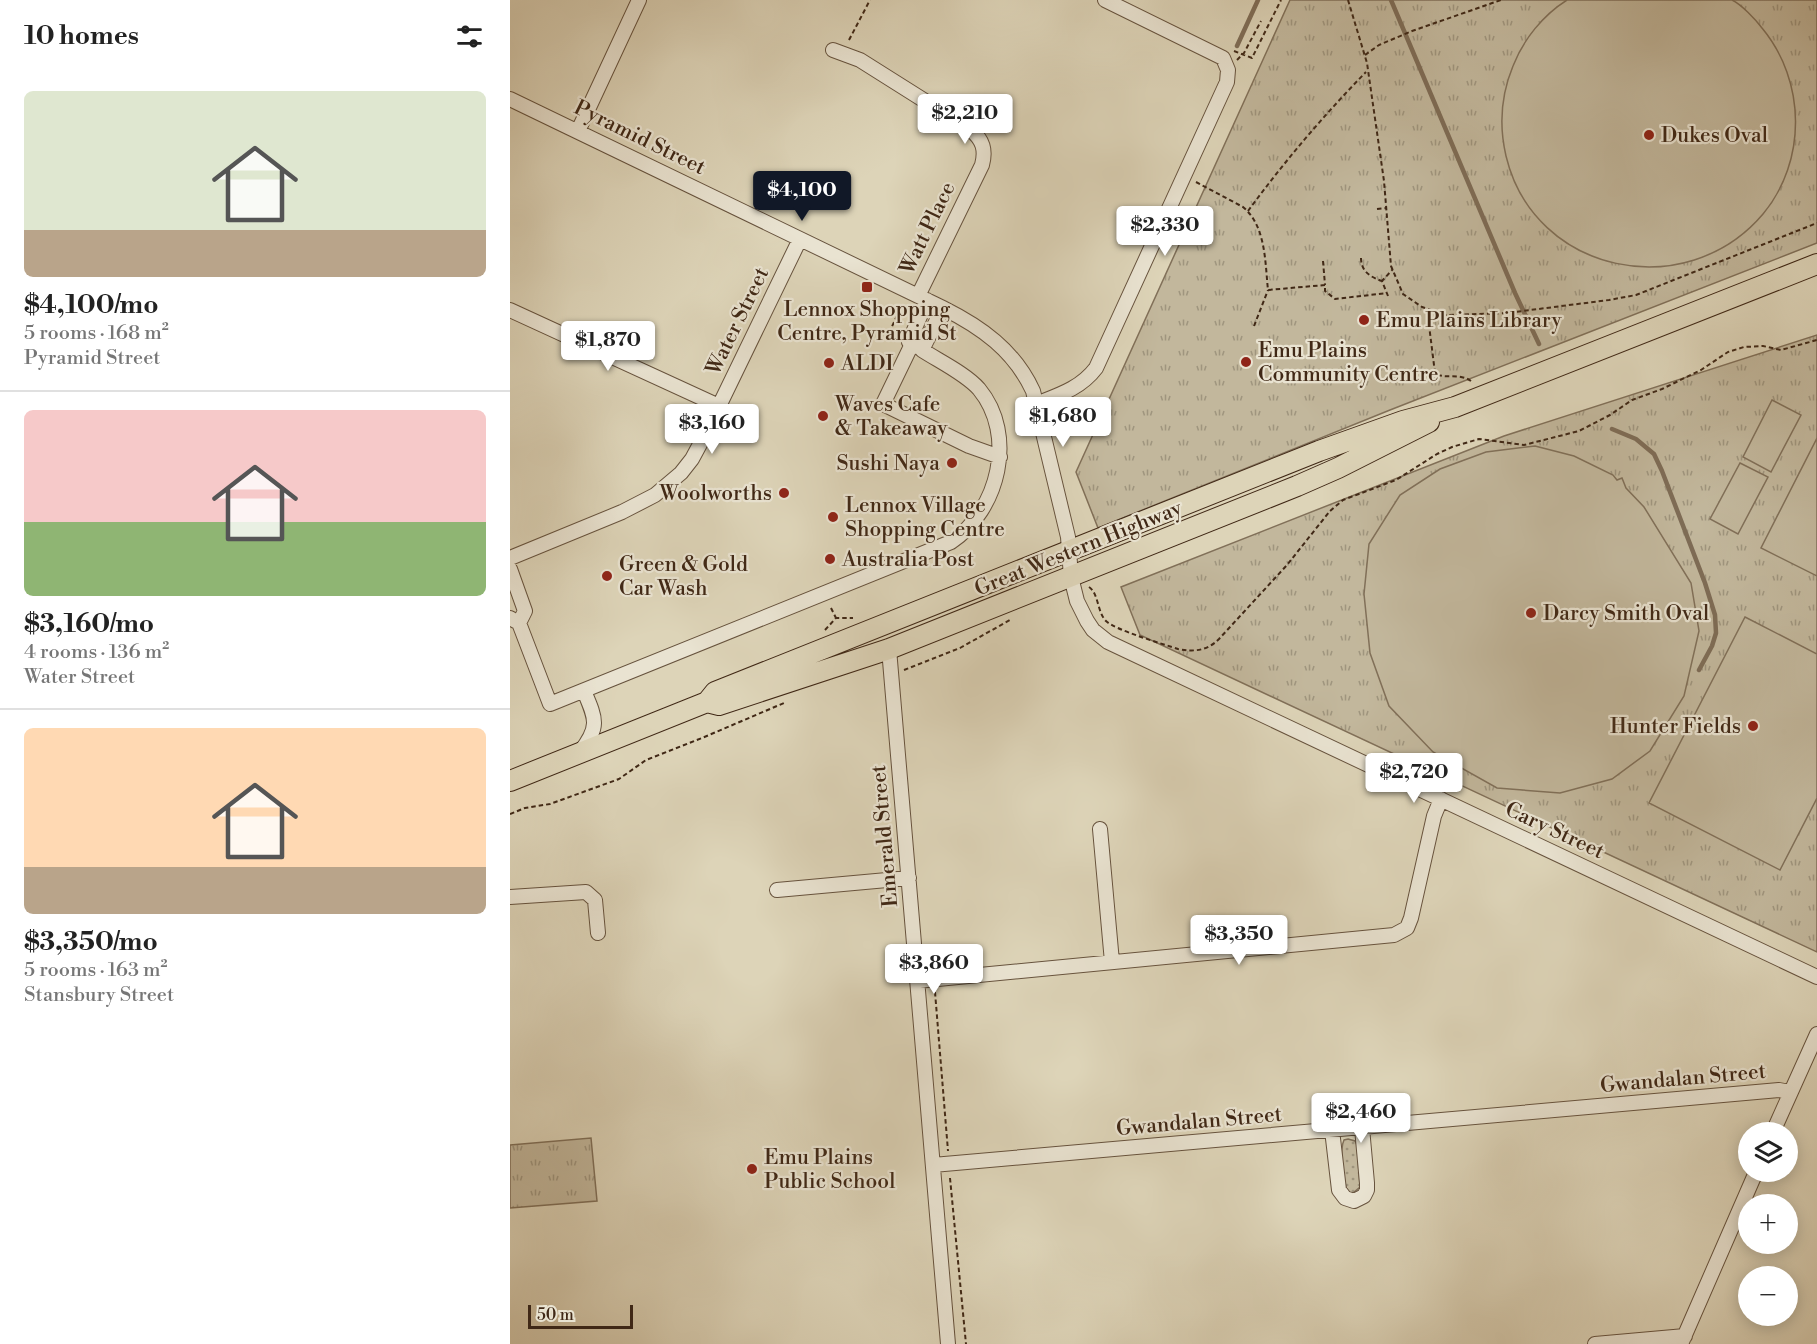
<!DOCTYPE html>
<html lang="en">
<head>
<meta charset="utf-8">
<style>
	body { margin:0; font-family:"Libre Bodoni",serif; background:#f6f6f6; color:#222; height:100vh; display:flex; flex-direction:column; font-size:22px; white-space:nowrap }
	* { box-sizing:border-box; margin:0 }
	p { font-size:20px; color:#767676 }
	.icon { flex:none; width:33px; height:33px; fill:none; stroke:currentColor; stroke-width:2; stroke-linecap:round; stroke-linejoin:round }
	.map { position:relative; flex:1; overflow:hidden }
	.panel { display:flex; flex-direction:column; background:#fff; width:510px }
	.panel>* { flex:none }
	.fabs { position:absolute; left:1228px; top:1122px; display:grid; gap:12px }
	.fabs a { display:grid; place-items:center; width:60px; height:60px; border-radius:50%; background:#fff; box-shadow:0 3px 15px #0003; font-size:30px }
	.scale { position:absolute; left:18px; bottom:15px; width:105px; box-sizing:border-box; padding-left:6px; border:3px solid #402816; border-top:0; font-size:16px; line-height:21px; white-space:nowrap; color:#402816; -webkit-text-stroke:4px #e9e3d1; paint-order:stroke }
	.price { position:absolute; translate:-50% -51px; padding:0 14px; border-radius:6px; background:#fff; color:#222; font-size:20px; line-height:39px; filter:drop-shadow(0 2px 3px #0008) }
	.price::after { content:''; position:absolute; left:50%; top:36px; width:18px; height:14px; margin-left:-9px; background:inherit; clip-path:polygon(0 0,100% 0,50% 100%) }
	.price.active { background:#111827; color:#fff }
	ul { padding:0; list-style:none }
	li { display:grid; align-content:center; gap:12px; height:318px; padding:0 24px }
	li+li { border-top:2px solid #e0e0e0 }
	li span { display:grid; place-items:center; height:186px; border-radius:9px; color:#555 }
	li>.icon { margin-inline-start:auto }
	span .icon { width:108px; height:108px; fill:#fffc; stroke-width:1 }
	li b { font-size:26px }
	h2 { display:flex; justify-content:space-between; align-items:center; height:72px; padding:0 24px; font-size:26px }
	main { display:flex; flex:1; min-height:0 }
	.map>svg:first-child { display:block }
	.grass { fill:url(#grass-dots); stroke:#817059; stroke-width:1.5 }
	.park { fill:url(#park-tufts); stroke:#817059; stroke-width:1.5 }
	.pitch { fill:#c2b79c; stroke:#817059; stroke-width:1.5 }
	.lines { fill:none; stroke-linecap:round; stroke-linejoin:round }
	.stream { stroke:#7e6c56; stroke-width:4.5 }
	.minor-casing { stroke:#67533e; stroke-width:16 }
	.highway-casing { stroke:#402816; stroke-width:22 }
	.path { stroke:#402816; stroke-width:2; stroke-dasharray:4.5 3; stroke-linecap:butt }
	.minor { stroke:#e9e3d1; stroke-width:14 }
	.highway { stroke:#ddd4b8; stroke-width:20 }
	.poi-dot { fill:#8f2418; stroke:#e9e3d1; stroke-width:2 }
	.labels { text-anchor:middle; stroke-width:4.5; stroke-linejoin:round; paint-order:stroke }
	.poi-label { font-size:21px; fill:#402816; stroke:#e9e3d1; text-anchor:start }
	.street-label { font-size:21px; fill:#402816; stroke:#e9e3d1 }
</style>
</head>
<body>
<main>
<section class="panel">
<h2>10 homes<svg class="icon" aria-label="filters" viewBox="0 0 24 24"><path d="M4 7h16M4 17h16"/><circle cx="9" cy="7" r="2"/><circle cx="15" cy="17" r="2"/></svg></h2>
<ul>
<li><span style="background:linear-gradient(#dfe7d0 75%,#b9a48a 0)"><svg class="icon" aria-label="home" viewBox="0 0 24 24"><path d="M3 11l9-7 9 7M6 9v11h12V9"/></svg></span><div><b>$4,100/mo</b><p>5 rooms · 168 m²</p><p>Pyramid Street</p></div></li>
<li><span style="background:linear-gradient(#f6c9c9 60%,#8fb573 0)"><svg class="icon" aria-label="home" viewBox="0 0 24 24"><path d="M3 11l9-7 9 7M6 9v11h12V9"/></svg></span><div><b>$3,160/mo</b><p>4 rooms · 136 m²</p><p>Water Street</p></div></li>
<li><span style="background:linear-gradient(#ffd9b3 75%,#b9a48a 0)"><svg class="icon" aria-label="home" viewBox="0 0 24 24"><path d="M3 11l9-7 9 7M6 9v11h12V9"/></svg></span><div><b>$3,350/mo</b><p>5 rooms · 163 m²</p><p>Stansbury Street</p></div></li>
</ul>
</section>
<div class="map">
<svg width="1307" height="1344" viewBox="0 0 1307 1344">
	<defs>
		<pattern id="grass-dots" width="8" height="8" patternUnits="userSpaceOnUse" patternTransform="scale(1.5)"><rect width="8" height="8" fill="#c2b79c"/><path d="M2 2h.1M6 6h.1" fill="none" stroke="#9f957e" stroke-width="1.8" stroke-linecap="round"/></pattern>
		<pattern id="park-tufts" width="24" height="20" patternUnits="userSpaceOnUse" patternTransform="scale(1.5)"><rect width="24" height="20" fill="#c2b79c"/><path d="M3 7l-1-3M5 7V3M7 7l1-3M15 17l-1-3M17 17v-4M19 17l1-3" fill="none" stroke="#9f957e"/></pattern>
	</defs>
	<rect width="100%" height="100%" fill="#ddd4b8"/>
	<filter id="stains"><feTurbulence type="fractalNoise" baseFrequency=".00333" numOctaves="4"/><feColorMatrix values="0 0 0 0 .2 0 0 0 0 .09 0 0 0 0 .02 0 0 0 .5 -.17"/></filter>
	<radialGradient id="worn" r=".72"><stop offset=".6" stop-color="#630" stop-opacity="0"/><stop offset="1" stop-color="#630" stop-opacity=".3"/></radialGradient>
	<!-- grass -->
	<path class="grass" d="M838,1139l7,2 2,4 3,42 -7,6 -5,-1c-5,-9 -9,-42 -4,-52z"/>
	<!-- park -->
	<path class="park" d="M780,0h527v243l-427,167 -292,118 -22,-56z
		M1307,335v617l-677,-317 -19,-48 383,-151z
		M81,1138l6,63 -87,7v-63z"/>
	<!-- pitch -->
	<path class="pitch" d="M1057,0c41,0 82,0 124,0 10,0 32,0 41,0 9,4 24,20 30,28 44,53 45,133 1,186 -77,91 -229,60 -257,-58 -7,-30 -5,-61 7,-90 10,-26 30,-51 54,-66z
		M1262,400l29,15 -30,57 -28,-15z
		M1307,438v138l-56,-28z
		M1025,446l39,10 39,19 4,5 5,-2 4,10 18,19 47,76 8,48 -15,65 -34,55 -38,28 -52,14 -63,-5 -64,-36 -44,-46 -19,-53 -6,-59 5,-50 31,-49 40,-26 46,-17z
		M1230,463l28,14 -30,57 -28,-15z
		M1235,617l72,37v144l-37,72 -131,-67z"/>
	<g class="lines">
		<!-- stream -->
		<path class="stream" d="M881,0l124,293 24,51
			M727,46l21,-46
			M1102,429l24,10 18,15 8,17 43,112 10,32 1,18 -4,13 -13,24"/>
		<!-- minor casing -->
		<g class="minor-casing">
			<path id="minor" d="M323,50l27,10 111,70c12,10 15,20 11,35l-64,131
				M0,99l433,209c38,19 71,42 90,83l35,146 3,40 6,24 10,20 6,9 15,12 709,335
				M68,131l61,-131
				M0,310l209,96
				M402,344l-29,60 86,42 31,11
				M407,347l-8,-5 18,-42
				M526,404c23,-9 45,-16 60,-36l131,-286 1,-12 -5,-12 -118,-58
				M0,558l112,-46 33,-17 26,-22 11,-14 14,-26 94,-194
				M0,569l15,42 -6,12
				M0,618l9,5 31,81 401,-162c48,-32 66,-107 28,-153 -13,-15 -40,-28 -57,-39l21,-42
				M379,649l59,695
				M70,752c20,-25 16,-33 4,-61
				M590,829l12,133
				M267,890l132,-12
				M0,897l76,-5 9,8 3,33
				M407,981l477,-46 13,-7 4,-10 23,-102 7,-17
				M822,1130l7,60 6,8 9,3 10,-5 3,-6v-7l-5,-55
				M1263,1132l44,-98
				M423,1165l846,-75 11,2
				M1085,1344l90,-8
				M1171,1344l75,-172"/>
		</g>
		<!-- highway casing -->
		<g class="highway-casing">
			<path id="highway" d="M197,702l12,3 170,-56 408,-163 41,-18 91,-46
				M0,781l197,-79 8,-10 604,-241 84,-30 52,-14 362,-143"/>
		</g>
		<!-- path -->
		<path class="path" d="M838,0l19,63 17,118 7,85 12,28 19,13 24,8 61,-2 102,-13 27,-5 181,-72
			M339,40l21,-40
			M724,51l18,7 29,-58
			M855,55l14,-10 33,-14 89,-31
			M727,60l7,-7 17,-32
			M686,182l47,25c23,19 22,55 25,83l57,-5v6l10,8 52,-6
			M867,209l9,-1
			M738,211c36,-49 76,-96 118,-139
			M851,258c0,13 9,19 21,23
			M813,261l2,24
			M878,296l-6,-15 11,-12
			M917,309l8,64c9,7 23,-1 36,8
			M744,326l14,-36
			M379,333l12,-26
			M554,410l8,-3 11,-8
			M579,587c10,7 8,25 17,34 9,9 57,23 72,28 16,3 29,2 41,-10l68,-74 43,-54 13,-11 53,-20 41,-26 15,-7 27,-8 45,6 55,-14 31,-16 22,-15 30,-11 39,-19 27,-18 16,-5 19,-1 18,4 36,-10
			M321,608l5,10
			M315,630l11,-12h17
			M394,670l56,-22 50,-28
			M0,814l15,-6 25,-4 69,-25 27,-19 56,-22 82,-35
			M425,992l13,159
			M440,1178l16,166"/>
		<!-- minor -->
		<use href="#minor" class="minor"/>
		<!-- highway -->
		<use href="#highway" class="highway"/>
	</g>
	<!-- markers -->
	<g class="poi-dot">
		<circle cx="1139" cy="135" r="6"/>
		<rect x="351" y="281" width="12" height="12" rx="3"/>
		<circle cx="854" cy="320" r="6"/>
		<circle cx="736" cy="362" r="6"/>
		<circle cx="319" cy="363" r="6"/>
		<circle cx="313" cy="416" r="6"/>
		<circle cx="442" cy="463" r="6"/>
		<circle cx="274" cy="493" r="6"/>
		<circle cx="323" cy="517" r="6"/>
		<circle cx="320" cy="559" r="6"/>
		<circle cx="97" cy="576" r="6"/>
		<circle cx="1021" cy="613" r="6"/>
		<circle cx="1243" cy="726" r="6"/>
		<circle cx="242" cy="1169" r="6"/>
	</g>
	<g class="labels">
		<!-- poi labels -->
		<g class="poi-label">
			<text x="1151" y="142">Dukes Oval</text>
			<text x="357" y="316" text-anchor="middle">Lennox Shopping<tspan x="357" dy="24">Centre, Pyramid St</tspan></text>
			<text x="866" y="327">Emu Plains Library</text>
			<text x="748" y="357">Emu Plains<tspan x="748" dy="24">Community Centre</tspan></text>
			<text x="331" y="370">ALDI</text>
			<text x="325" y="411">Waves Cafe<tspan x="325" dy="24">&amp; Takeaway</tspan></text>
			<text x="430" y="470" text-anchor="end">Sushi Naya</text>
			<text x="262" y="500" text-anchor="end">Woolworths</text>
			<text x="335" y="512">Lennox Village<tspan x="335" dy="24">Shopping Centre</tspan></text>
			<text x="332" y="566">Australia Post</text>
			<text x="109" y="571">Green &amp; Gold<tspan x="109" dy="24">Car Wash</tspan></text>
			<text x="1033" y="620">Darcy Smith Oval</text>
			<text x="1231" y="733" text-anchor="end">Hunter Fields</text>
			<text x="254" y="1164">Emu Plains<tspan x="254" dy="24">Public School</tspan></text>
		</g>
		<!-- street labels -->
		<g class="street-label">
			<text transform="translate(130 137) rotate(26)" y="7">Pyramid Street</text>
			<text transform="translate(417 228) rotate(-64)" y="7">Watt Place</text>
			<text transform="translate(227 321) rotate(-64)" y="7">Water Street</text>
			<text transform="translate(568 548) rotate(-22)" y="7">Great Western Highway</text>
			<text transform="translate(1045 830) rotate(25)" y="7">Cary Street</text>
			<text transform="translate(374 836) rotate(-95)" y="7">Emerald Street</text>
			<text transform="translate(1173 1078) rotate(-5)" y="7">Gwandalan Street</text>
			<text transform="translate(689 1121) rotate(-5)" y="7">Gwandalan Street</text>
		</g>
	</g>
	<rect width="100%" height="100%" filter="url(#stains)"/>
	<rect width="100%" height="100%" fill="url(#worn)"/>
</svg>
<div class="fabs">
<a><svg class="icon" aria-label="layers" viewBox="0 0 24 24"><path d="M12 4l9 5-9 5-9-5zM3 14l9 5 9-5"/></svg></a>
<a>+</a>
<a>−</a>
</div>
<div class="scale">50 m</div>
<b class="price" style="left:455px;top:145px">$2,210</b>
<b class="price active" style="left:292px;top:222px">$4,100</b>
<b class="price" style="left:655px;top:257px">$2,330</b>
<b class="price" style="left:98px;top:372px">$1,870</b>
<b class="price" style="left:553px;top:448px">$1,680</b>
<b class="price" style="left:202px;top:455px">$3,160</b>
<b class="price" style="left:904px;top:804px">$2,720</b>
<b class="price" style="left:729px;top:966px">$3,350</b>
<b class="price" style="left:424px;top:995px">$3,860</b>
<b class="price" style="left:851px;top:1144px">$2,460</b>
</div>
</main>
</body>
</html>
